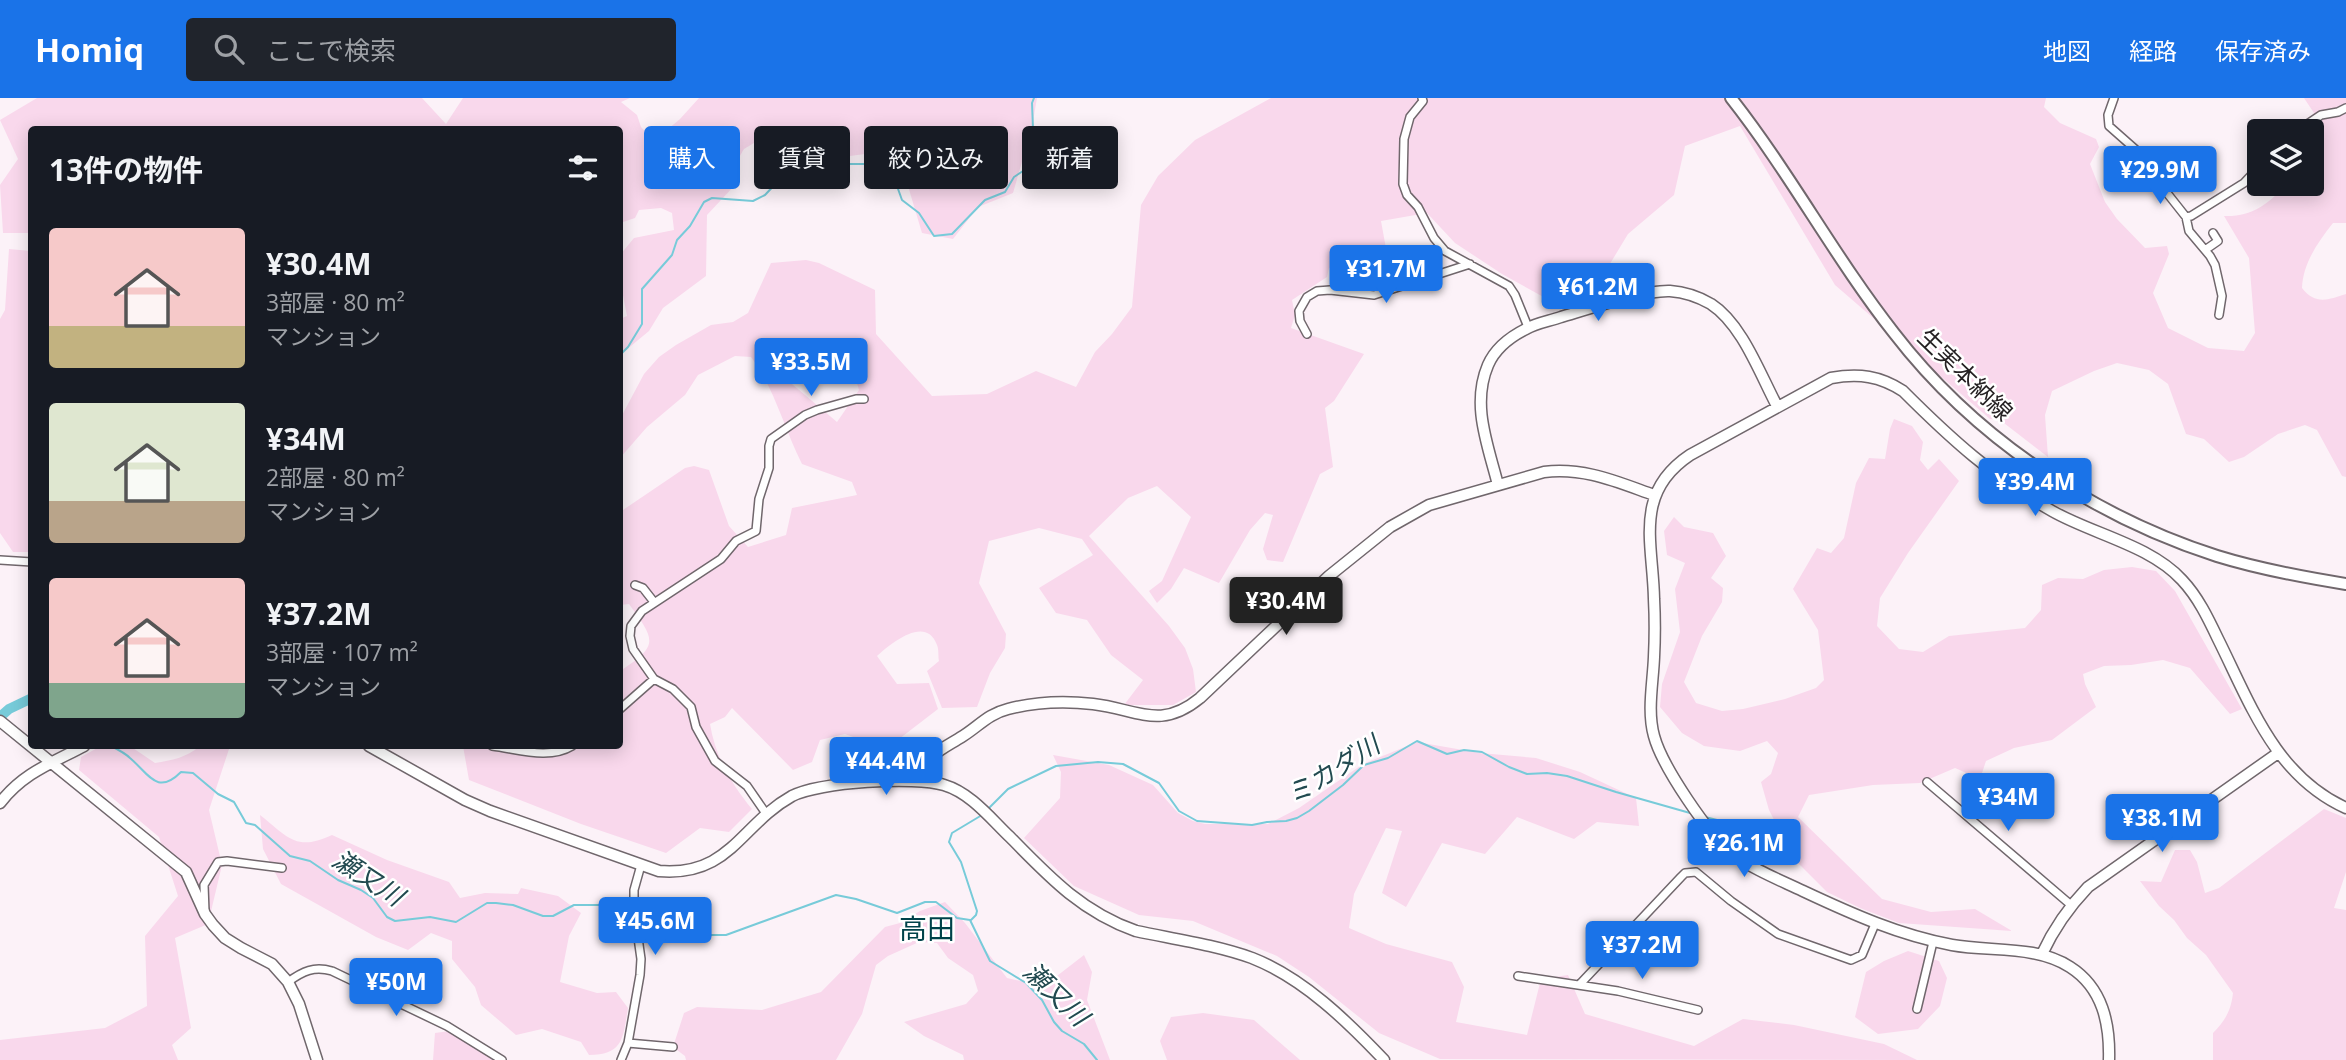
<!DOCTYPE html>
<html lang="ja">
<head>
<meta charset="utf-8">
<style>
	body { margin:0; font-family:"Open Sans","Noto Sans JP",sans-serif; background:#20242c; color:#f1f3f6; height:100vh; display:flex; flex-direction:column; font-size:26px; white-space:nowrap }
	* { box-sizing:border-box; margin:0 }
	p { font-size:23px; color:#9ea1a6 }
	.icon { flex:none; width:38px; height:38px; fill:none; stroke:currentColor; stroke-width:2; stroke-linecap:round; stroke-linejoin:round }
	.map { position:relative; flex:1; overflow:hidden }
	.sheet { position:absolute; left:28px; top:28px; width:595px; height:623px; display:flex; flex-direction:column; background:#171b24; border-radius:7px; box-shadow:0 4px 18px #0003 }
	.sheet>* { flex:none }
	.guide { position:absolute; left:644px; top:28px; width:665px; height:63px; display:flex; gap:14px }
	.tools { position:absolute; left:2247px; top:21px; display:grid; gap:14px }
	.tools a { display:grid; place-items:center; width:77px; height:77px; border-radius:7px; background:#171b24; box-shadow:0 4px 18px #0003; font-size:35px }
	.price { position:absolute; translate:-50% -60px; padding:0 16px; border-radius:7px; background:#1a73e8; color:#fff; font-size:23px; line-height:46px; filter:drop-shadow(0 2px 4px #0008) }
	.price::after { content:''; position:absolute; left:50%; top:42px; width:21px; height:16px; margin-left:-10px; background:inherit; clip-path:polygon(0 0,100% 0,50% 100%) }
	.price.current { background:#222; color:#fff }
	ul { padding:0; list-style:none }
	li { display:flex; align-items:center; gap:21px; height:175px; padding:0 21px }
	li span { display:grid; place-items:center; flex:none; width:196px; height:140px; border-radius:7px; color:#555 }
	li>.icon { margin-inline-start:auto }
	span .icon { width:84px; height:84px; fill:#fffc; stroke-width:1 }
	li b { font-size:30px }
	h2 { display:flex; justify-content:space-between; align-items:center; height:84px; padding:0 21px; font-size:30px }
	.pill { padding:0 24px; border-radius:7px; background:#171b24; box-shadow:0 4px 18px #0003; font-size:24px; line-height:63px }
	.pill.current { background:#1a73e8; color:#fff }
	header { display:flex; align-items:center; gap:42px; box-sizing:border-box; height:98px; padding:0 35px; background:#1a73e8; color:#fff }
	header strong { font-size:33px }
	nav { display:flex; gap:38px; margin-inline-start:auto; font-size:24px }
	.search { width:490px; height:63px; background:#20242c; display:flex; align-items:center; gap:18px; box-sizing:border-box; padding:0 24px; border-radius:7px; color:#9ea1a6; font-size:26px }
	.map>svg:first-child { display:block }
	.green { fill:#f9d8ec; fill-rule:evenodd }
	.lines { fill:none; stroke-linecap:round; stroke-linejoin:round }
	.stream { stroke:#77cbd9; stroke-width:2 }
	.river { stroke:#77cbd9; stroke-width:10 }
	.street-casing { stroke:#70676c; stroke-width:10 }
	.secondary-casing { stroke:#70676c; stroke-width:13 }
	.primary-casing { stroke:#70676c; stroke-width:14 }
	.street { stroke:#fff; stroke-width:7 }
	.secondary { stroke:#fff; stroke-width:10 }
	.primary { stroke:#fff; stroke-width:10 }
	.labels { text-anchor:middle; stroke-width:5; stroke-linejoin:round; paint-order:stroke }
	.street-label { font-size:24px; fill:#252123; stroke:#fff }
	.water-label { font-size:26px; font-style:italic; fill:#224a50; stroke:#fff }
	.quarter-label { font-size:28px; fill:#00424a; stroke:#fff }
</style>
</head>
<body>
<header>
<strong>Homiq</strong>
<div class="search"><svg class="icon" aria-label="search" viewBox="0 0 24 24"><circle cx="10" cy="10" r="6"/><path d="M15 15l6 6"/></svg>ここで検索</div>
<nav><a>地図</a><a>経路</a><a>保存済み</a></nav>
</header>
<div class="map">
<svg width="2346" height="962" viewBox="0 0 2346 962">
	<rect width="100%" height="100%" fill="#fcf2f8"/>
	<!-- green -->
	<path class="green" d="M37,0h385l24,26 17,-26h167l-9,4 16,13 4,12 13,14 26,-22 19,-21h338l-5,29 -19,66 -35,14 -25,32 -31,-6 -17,-57 -25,-24 -45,6 -28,-17 -12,-2 -36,1 -15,9 -13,22 4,14 -28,30 -1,61 -43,32 -14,23 -29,24v-36l7,-3 -7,-36v-25l14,-17 40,-8 -2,-17 -11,-5 -22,2 -4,8 -15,5v-93h-588l-1,103h-28l-3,-48 18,-26 -18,-39z
		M1271,0h775l-2,9 16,16 36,16 3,8 -9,17 15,38 12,17 28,29 22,-2 2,8 -16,39 15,35 40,20 36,3 11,-18 -6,-75 -25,-42c28,1 45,-12 62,-32h26v-53h-14l16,-18 -10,-15h42v125h-13c-15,19 -30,40 -31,65 13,17 26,12 44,6v183l-4,-1 -25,-46 -12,-5 -27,9 -34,23 -15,5 -25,-23 -18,-5 -18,-50 -19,-14 -32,-7 -23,8 -42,20 -7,24 3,42 -48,-37 -10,-1 -155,-134 -95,-159 -55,20 -11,49 -46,39 -29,48 -38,9 -14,8 -45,-25 -47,-31 -28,-30 -46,8 8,44 -10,10 -41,-12 -9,5 -2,9 -35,23 3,15 -4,13 73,26 -30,47 -9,7 8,59 -13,7 -37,88 -16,-2 -4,-11 10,-34 -8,-2 -15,17 -31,53 -35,-15 -13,21 -14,14 -8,-12 13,-10 29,-64 -34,-31 -29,12 -39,38 80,90 16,22 8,21 3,23 -23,13h-49l19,-25 -32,-25 -24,-35 -31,-7 -17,-25 54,-33 -11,-16 -43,-11 -50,13 -10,42 27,51 -1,14 -15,25 -13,34 -35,1 -15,-37 12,-10c-1,-4 0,-12 -2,-16 -11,-31 -47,-1 -60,11l20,28 32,-1 9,26 -52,40 -41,-15 -25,6 -8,22 -19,8 -61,-62 -7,9 -15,7c5,32 22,61 42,85l-23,23 -29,-4 -34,25 -85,-29 -112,-44 -6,-34h157v-75c40,-26 35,-31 9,-67l-9,1v-93l65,-44 9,-2 15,4 20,56 19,21 38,-12 6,-27 65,-13 -5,-13 -50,-18c-18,-35 -27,-75 -51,-107l-16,-1 -37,19 -13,20 -38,32 -27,31v-39l24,-45 15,-17 17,-12 35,-20 22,-3 15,-9 23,-50 35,-3 13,3 56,27 1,44 56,62 55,-2 49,-23 40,16 19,-35 17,-18 20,-27 9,-102 17,-29 37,-36zM827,251l12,1 16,26 4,14 -22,32 -45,-38 6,-18z
		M9,151l22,2v301h-18l-13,-19v-214l5,-9z
		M1894,321l18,7 11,16 -3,18 8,10 11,-11 20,22 -51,72 -28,45 -3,28 22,23 24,3 26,-16 76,-8 16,-18 1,-25 16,-7 25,1 21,-9 28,-3 24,4 19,20 67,118 -12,5 -40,-46 -27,-8 -32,5 -27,1 -21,8 2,10 11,23 -44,33 -38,8 -28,13 -6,18 -25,-11 -35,15 -47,2 -64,10 -11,22 84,82 49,13 44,-3 37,22 -113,-8 -39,-15 -33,-16 -33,-33 -25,-49 -8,-28 10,-8 7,-21 -11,-12 -27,10 -36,-5 -22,-13 -22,-26 2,-23 18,-52 -5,-43 10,-26 -18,-8 -3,-24 10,-14 10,10 29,6 13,23 -15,22 12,10 -1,14 -20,34 -18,46 12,21 26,8 21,-2 42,-10 31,-11 8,-8 -6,-50 -25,-41 24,-41 14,5 13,-15 12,-55 13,-25 16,1 5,-30z
		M1417,644l63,11 56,5 44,14 56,26 3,28 -42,-4 -23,17 -57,-22 -32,37 -43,-11 -36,64 -24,-14 20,-62 -16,-3 -32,66 -5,34 37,16 66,18 12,25 -8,35 71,13 14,-56 27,-4 17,39 109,32 49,-27 51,6 90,19 33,16 -477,-1 -61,-26 -70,-56 -32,-21 -84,-35 -54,-6 -65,-29 -50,-48 36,-40 1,-26 -8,-17 56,10 44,20 25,28 15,8 12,3h63l31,-16 64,-44z
		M101,648h29l25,17c17,-3 31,-5 45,-17h30l-21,64 13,55 -14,59 -33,14 16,90 -19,17 6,15h-178v-20l105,-12 42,-22 -2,-70 33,-40 -19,-59 -80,-67 2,-13z
		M2324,711l22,9v54l-12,36 12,2v150h-133v-27c12,-12 18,-22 20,-40l-27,-38 -19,-17 -13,-18 -15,-14 -19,-25 21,1 14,-32h15l7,12 8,31 14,-5z
		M260,717c28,22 36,37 72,20l55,25 62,22 11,16 25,-5 33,1 3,-6 37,8 23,17 -12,23 -9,46 37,11 19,-1 12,16c-5,29 -4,47 -39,47l-8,-13 -39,-13 -26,6 -35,-30 -6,-18 -23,-28v-18l-21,-8 -23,17 -32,-13 -95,-53 -18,-35z
		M945,804l20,21 42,55 37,8 40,-31 8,17 -5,28 23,60h-146l-1,-5 -39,-19 -20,-14 62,-18 12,-13 -5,-16 -25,-17 -11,-15 -18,-1 -31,14 -12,9 -14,49 -26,46h-150l-1,-4 -12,-9 11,-34 13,-6 65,3 59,-18 64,-65 15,-4 20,-12z
		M1908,853l31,10 8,17 -7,28 -22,23 -40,5 -23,-17 11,-45 18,-11z
		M1203,915l51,7 46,40h-133l-7,-19 11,-24z
		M457,932l32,24 3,6h-59l2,-27z"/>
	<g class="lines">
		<!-- stream -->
		<path class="stream" d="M620,257l8,-8 14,-23v-35l30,-34 5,-15 13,-14 14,-24 8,-4 41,3 12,-6 30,-32 16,-5 4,6h56l22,11 9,25 17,13 15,23 18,-2 33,-34 20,-8 9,-15 9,-6 11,-17 -2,-51 2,-5
			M111,648c6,3 14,7 19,12 19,16 27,38 51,14l12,1 25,21 16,8 12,21 9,2 35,31 20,5 28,19 23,10 12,8 14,19 8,4 35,-4 26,5 31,-19h9l17,2 30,11h10l21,-11h30l28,18
			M988,711l20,-20 48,-23 42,-4 25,2 36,19 20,28 18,10 55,4 15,-3 19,-1 11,-3 12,-7 34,-26 21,-20 24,-7 29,-17 30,13 17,-4 18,2 27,15 18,7 20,-1 20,3 49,16 74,21
			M1705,719l24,6
			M970,822l20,41 36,22 16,17 12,22 8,9 22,13 13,16
			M971,822l5,-5 1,-4 -16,-49 -12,-20 3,-9 30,-18
			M640,829l21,-4 12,9 20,-3 16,6h17l110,-40 20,4 41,14 28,-11h11l21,16 13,2"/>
		<!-- river -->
		<path class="river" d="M0,619l9,-8 23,-11"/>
		<!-- street casing -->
		<g class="street-casing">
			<path id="street" d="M1422,0l1,3 -13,16 -6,22 -1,45 4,11 11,12 16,31 11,13 64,35 6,9 13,32
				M2114,0l-6,17 1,11 26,23 18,30 14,14 19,24 5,-1 53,-33 15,-16
				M2297,33l24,-16 17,-3 8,-4
				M2186,119l3,14 21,25 5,9 7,31 -3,19
				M2205,152l13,-9 -5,-8
				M1307,236l-7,-13 -1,-10 8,-14 10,-6 13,-1 44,5 96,-31
				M0,462l32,2
				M635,487l8,3 11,14
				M620,611l34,-30
				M492,648c26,3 57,14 80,0
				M1927,684l144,123
				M767,717l-20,-29 -32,-25 -19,-34 -5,-20 -18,-18 -19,-10 -21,-30 -3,-13 1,-10 11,-15 79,-52 15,-18 20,-10 3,-32 10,-31v-22l2,-7 34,-24 12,-5 39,-11h8
				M205,814l-1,-27 14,-23 9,-1 55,7
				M1518,878l100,15 80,19
				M288,884c15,-11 26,-16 44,-11l115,55 55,34
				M1580,886l101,-107 4,-4 11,-1 35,29 47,33 73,26 11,-5 13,-31
				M1917,911l16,-67
				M628,945l45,4
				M621,962l7,-17 12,-68 1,-16 -7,-50v-19l7,-25"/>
		</g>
		<!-- secondary casing -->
		<g class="secondary-casing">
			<path id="secondary" d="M1498,387c-10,-40 -27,-80 -10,-120 7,-16 22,-28 38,-36 10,-6 24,-8 35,-12 27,-8 84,-27 109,-26 14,1 29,6 41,13 31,20 49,70 66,102
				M0,623l186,151 19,42 8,11 12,13 16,10 31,16 16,18 11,22 18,56
				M369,648l96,54 25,11 169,60c71,6 81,-46 133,-75 27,-14 123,-20 152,-11 27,8 47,34 66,52 39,40 72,75 126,94 38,8 80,14 116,27 51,20 95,63 132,102
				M920,682c7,-27 21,-30 43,-44 16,-10 25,-22 45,-27 27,-7 58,-8 85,-5 44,5 67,27 107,-6l129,-122 61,-49 39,-22 115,-33c40,-5 73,10 110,23
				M0,705c23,-30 52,-40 84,-57
				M2042,856c12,-26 26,-46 46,-67l190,-134
				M2109,962c1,-36 -6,-72 -39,-93 -34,-22 -79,-15 -118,-22 -53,-10 -100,-31 -149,-54 -23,-11 -49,-21 -70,-37 -24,-18 -71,-88 -79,-118 -7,-25 -1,-53 0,-79 1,-19 1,-39 0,-58 -1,-56 -21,-106 36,-144l141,-77c28,-5 49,-2 72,13 49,49 89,85 149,120 40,23 98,34 130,69 16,17 26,38 36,59 32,64 57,137 128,169"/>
		</g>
		<!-- primary casing -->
		<g class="primary-casing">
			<path id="primary" d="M1731,0c59,75 104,160 163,235 80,104 198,183 323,223 42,13 85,21 129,28"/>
		</g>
		<!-- street -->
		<use href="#street" class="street"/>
		<!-- secondary -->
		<use href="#secondary" class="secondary"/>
		<!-- primary -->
		<use href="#primary" class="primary"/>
	</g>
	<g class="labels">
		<!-- street labels -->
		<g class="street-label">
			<text transform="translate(1965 277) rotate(44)" y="8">生実本納線</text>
		</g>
		<!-- water labels -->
		<g class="water-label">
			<text transform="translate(1333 672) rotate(-32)" y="9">ミカダ川</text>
			<text transform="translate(368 780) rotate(33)" y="9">瀬又川</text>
			<text transform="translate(1056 896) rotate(44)" y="9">瀬又川</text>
		</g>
		<!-- quarter labels -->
		<g class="quarter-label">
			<text x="927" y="841">高田</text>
		</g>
	</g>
</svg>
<div class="tools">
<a><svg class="icon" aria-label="layers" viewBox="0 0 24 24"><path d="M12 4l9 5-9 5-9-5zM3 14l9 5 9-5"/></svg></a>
</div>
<b class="price" style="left:2160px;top:108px">¥29.9M</b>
<b class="price" style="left:1386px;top:207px">¥31.7M</b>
<b class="price" style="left:1598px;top:225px">¥61.2M</b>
<b class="price" style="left:811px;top:300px">¥33.5M</b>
<b class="price" style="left:2035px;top:420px">¥39.4M</b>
<b class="price current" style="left:1286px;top:539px">¥30.4M</b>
<b class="price" style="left:886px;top:699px">¥44.4M</b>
<b class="price" style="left:2008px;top:735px">¥34M</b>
<b class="price" style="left:2162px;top:756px">¥38.1M</b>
<b class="price" style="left:1744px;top:781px">¥26.1M</b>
<b class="price" style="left:655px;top:859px">¥45.6M</b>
<b class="price" style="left:1642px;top:883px">¥37.2M</b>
<b class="price" style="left:396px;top:920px">¥50M</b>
<div class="guide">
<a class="pill current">購入</a>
<a class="pill">賃貸</a>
<a class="pill">絞り込み</a>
<a class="pill">新着</a>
</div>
<section class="sheet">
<h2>13件の物件<svg class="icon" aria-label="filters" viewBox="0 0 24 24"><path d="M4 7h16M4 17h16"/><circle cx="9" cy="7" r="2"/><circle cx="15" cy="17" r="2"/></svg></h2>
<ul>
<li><span style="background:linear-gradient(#f6c9c9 70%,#c2b280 0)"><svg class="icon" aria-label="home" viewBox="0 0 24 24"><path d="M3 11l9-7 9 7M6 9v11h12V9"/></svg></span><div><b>¥30.4M</b><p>3部屋 · 80 m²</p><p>マンション</p></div></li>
<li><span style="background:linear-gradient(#dfe7d0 70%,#b9a48a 0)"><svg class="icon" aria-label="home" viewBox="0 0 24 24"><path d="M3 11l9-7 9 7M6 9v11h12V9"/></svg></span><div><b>¥34M</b><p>2部屋 · 80 m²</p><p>マンション</p></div></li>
<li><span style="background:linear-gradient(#f6c9c9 75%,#7fa58c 0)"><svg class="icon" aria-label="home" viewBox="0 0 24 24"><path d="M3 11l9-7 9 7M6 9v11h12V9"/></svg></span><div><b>¥37.2M</b><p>3部屋 · 107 m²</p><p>マンション</p></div></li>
</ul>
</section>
</div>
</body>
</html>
